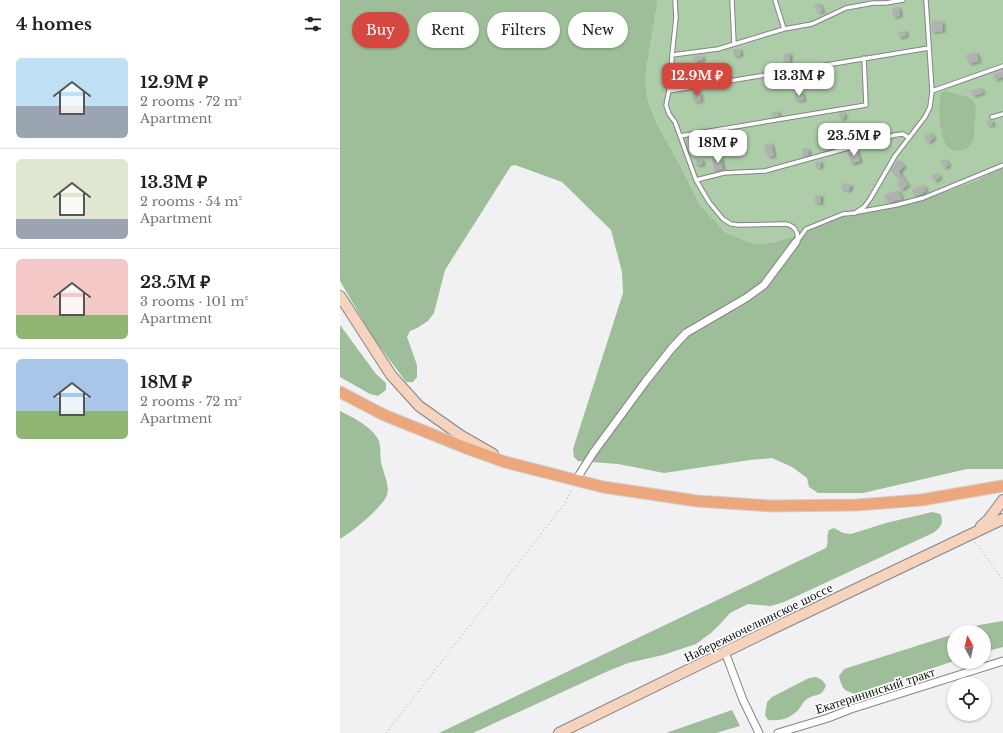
<!DOCTYPE html>
<html lang="en">
<head>
<meta charset="utf-8">
<style>
	body { margin:0; font-family:"Libre Baskerville",serif; background:#f6f6f6; color:#202124; height:100vh; display:flex; flex-direction:column; font-size:15px; white-space:nowrap }
	* { box-sizing:border-box; margin:0 }
	p { font-size:13px; color:#757577 }
	.icon { flex:none; width:22px; height:22px; fill:none; stroke:currentColor; stroke-width:2; stroke-linecap:round; stroke-linejoin:round }
	.map { position:relative; flex:1; overflow:hidden }
	.details { display:flex; flex-direction:column; background:#fff; width:340px }
	.details>* { flex:none }
	.top-card { position:absolute; left:12px; top:12px; width:380px; height:36px; display:flex; gap:8px }
	.needle { width:26px; rotate:352deg }
	.controls { position:absolute; left:607px; top:625px; display:grid; gap:8px }
	.controls a { display:grid; place-items:center; width:44px; height:44px; border-radius:50%; background:#fff; box-shadow:0 1px 3px #0004; font-size:20px }
	.price { position:absolute; translate:-50% -34px; padding:0 9px; border-radius:8px; background:#fff; color:#222; font-size:13px; line-height:26px; filter:drop-shadow(0 1px 2px #0008) }
	.price::after { content:''; position:absolute; left:50%; top:24px; width:12px; height:9px; margin-left:-6px; background:inherit; clip-path:polygon(0 0,100% 0,50% 100%) }
	.price.active { background:#d6483f; color:#fff }
	ul { padding:0; list-style:none }
	li { display:flex; align-items:center; gap:12px; height:100px; padding:0 16px }
	li+li { border-top:1px solid #e0e0e0 }
	li span { display:grid; place-items:center; flex:none; width:112px; height:80px; border-radius:6px; color:#555 }
	li>.icon { margin-inline-start:auto }
	span .icon { width:48px; height:48px; fill:#fffc; stroke-width:1 }
	li b { font-size:17px }
	h2 { display:flex; justify-content:space-between; align-items:center; height:48px; padding:0 16px; font-size:17px }
	.chip { padding:0 14px; border-radius:18px; background:#fff; box-shadow:0 1px 3px #0004; font-size:14px; line-height:36px }
	.chip.active { background:#d6483f; color:#fff }
	main { display:flex; flex:1; min-height:0 }
	.map>svg:first-child { display:block }
	.green { fill:#accda8 }
	.forest { fill:#9dbe98 }
	.building { fill:#b1b0b3; filter:url(#shadow) }
	.lines { fill:none; stroke-linecap:round; stroke-linejoin:round }
	.lane-casing { stroke:#848487; stroke-width:5.5 }
	.street-casing { stroke:#848487; stroke-width:9 }
	.secondary-casing { stroke:#848487; stroke-width:12 }
	.primary-casing { stroke:#cfcfcf; stroke-width:13 }
	.path { stroke:#a0a0a2; stroke-width:1; stroke-dasharray:1 3; stroke-linecap:butt }
	.lane { stroke:#fff; stroke-width:3.5 }
	.street { stroke:#fff; stroke-width:7 }
	.secondary { stroke:#f6d3bd; stroke-width:10 }
	.primary { stroke:#eca77c; stroke-width:11 }
	.labels { text-anchor:middle; stroke-width:3.5; stroke-linejoin:round; paint-order:stroke }
	.street-label { font-size:13px; fill:#0e0e0f; stroke:#fff }
</style>
</head>
<body>
<main>
<section class="details">
<h2>4 homes<svg class="icon" aria-label="filters" viewBox="0 0 24 24"><path d="M4 7h16M4 17h16"/><circle cx="9" cy="7" r="2"/><circle cx="15" cy="17" r="2"/></svg></h2>
<ul>
<li><span style="background:linear-gradient(#bfe0f5 60%,#9aa5b1 0)"><svg class="icon" aria-label="home" viewBox="0 0 24 24"><path d="M3 11l9-7 9 7M6 9v11h12V9"/></svg></span><div><b>12.9M ₽</b><p>2 rooms · 72 m²</p><p>Apartment</p></div></li>
<li><span style="background:linear-gradient(#dfe7d0 75%,#9aa5b1 0)"><svg class="icon" aria-label="home" viewBox="0 0 24 24"><path d="M3 11l9-7 9 7M6 9v11h12V9"/></svg></span><div><b>13.3M ₽</b><p>2 rooms · 54 m²</p><p>Apartment</p></div></li>
<li><span style="background:linear-gradient(#f6c9c9 70%,#8fb573 0)"><svg class="icon" aria-label="home" viewBox="0 0 24 24"><path d="M3 11l9-7 9 7M6 9v11h12V9"/></svg></span><div><b>23.5M ₽</b><p>3 rooms · 101 m²</p><p>Apartment</p></div></li>
<li><span style="background:linear-gradient(#a9c7e8 65%,#8fb573 0)"><svg class="icon" aria-label="home" viewBox="0 0 24 24"><path d="M3 11l9-7 9 7M6 9v11h12V9"/></svg></span><div><b>18M ₽</b><p>2 rooms · 72 m²</p><p>Apartment</p></div></li>
</ul>
</section>
<div class="map">
<svg width="663" height="733" viewBox="0 0 663 733">
	<defs>
		<filter id="shadow"><feDropShadow dx="2.5" dy="1.5" stdDeviation="1" flood-color="#0004"/></filter>
	</defs>
	<rect width="100%" height="100%" fill="#f1f1f4"/>
	<!-- green -->
	<path class="green" d="M318,0h345v166l-25,14 -65,23 -74,14 -51,21 -14,4 -12,2 -10,-1 -27,-11 -25,-27 -20,-40 -24,-43 -8,-22 -3,-22z"/>
	<!-- forest -->
	<path class="forest" d="M0,0h318l-13,78 3,22 8,22 24,43 20,40 25,27 27,11 10,1 12,-2 14,-4 51,-21 74,-14 65,-23 25,-14v303h-36l-104,24h-45l-9,-6 -2,-9 -15,-11 -20,-9 -22,2 -86,13 -46,-9 -40,-3 -4,-4 -1,-8 50,-156 -1,-21 -11,-42 -49,-48 -47,-17 -4,1 -66,104 -11,43 -6,8 -11,7 -7,3 -3,6 10,28v12l-4,5h-7l-34,-46 -32,-55z
		M604,91l25,6c9,7 7,16 5,26 -1,5 1,12 -1,18 -2,5 -6,8 -11,9 -5,1 -11,1 -14,-3 -9,-9 -10,-42 -7,-54z
		M0,325l36,49 10,9v7l-8,6 -8,-2 -30,-17z
		M0,411c12,6 33,16 39,30 2,6 1,14 2,21 2,11 9,22 6,33 -4,12 -36,38 -47,44z
		M592,512l8,2c5,9 0,14 -7,19l-149,69 -13,4 -23,-2 -18,9 -8,9 -11,11 -15,11 -33,11 -35,8 -22,9 -133,61h-34l387,-185c3,-6 0,-12 3,-18l5,-2 9,5 8,1 35,-11z
		M663,621v26l-19,5v-20h-25l20,-7z
		M614,634v27l-98,33c-13,-3 -14,-6 -17,-18l5,-7z
		M476,677l6,3 4,5c-4,13 -10,8 -19,14 -3,2 -5,6 -8,10 -9,10 -18,12 -31,11l-3,-5 2,-13 5,-5 37,-19z
		M392,710l8,16 -24,7h-50z"/>
	<!-- building -->
	<path class="building" d="M479,3l4,8 -5,2 -4,-8z
		M559,7l1,9 -7,1 -1,-9z
		M592,21h10l1,10 -11,1z
		M566,31v5l-7,2 -1,-6z
		M400,49l1,6 -7,1 -1,-6z
		M636,52l3,9 -10,3 -3,-9z
		M450,53v8l-6,1 -1,-8z
		M362,55l1,5 -9,2 -1,-5z
		M663,71v6l-8,3 -2,-6z
		M641,88l2,5 -10,3 -2,-6z
		M360,92l1,9 -7,1 -1,-9z
		M462,92l2,8 -8,1 -1,-7z
		M438,111l1,5 -6,1 -1,-5z
		M504,112l1,6 -5,1 -1,-6z
		M652,120l1,5 -5,1 -2,-5z
		M590,132l4,6 -6,5 -4,-6z
		M396,134l1,5 -9,1 1,9 -7,1 -2,-14z
		M431,143l3,13 -6,1 -4,-12z
		M468,148l1,7 -6,1 -1,-7z
		M517,150l3,11 -9,3 -3,-11z
		M381,158l2,11 -9,1 -2,-11z
		M362,159l1,5 -6,2 -1,-6z
		M605,159l4,6 -5,3 -4,-6z
		M558,160l6,6 -5,6 9,13 -7,5 -4,-6 4,-3 -11,-11z
		M481,161v6l-5,1 -1,-6z
		M597,173l3,5 -6,3 -3,-5z
		M503,183l8,2 -2,6 -8,-2z
		M583,185l3,6 -11,6 -3,-7z
		M558,190l4,9 -14,4 -4,-8z
		M481,195v8h-6v-7z"/>
	<g class="lines">
		<!-- lane casing -->
		<g class="lane-casing">
			<path id="lane" d="M335,0l1,18 -4,37 -1,25 -5,25 3,9 6,8 21,58 13,22 14,17 8,5 8,1 47,-1c9,2 14,9 10,18
				M392,0l2,44
				M435,0l9,29
				M332,55l46,-6 66,-20 28,-5 34,-16 27,-5h13l17,-3
				M329,91l260,-43
				M592,91l71,-25
				M652,117l11,-3
				M340,136l186,-31 -2,-47
				M356,180l28,-7 41,-2 130,-36 8,-1 6,4
				M518,212l38,-7 27,-7 80,-33
				M458,240l8,-11 37,-15 12,-1 9,-6 6,-8 25,-43 30,-39 5,-10 2,-16 -6,-91"/>
		</g>
		<!-- street casing -->
		<g class="street-casing">
			<path id="street" d="M236,480l17,-27 53,-72 26,-33 14,-15 60,-35 18,-13 32,-43
				M385,652l18,48 16,33
				M438,733l50,-15 23,-9 152,-48"/>
		</g>
		<!-- secondary casing -->
		<g class="secondary-casing">
			<path id="secondary" d="M0,296l51,79 28,31 41,29 33,19
				M641,526l7,-6 15,-20
				M219,733l215,-105 229,-109"/>
		</g>
		<!-- primary casing -->
		<g class="primary-casing">
			<path id="primary" d="M0,392l44,23 82,33 39,14 98,25 94,14 74,5 86,-1 64,-5 82,-14"/>
		</g>
		<!-- path -->
		<path class="path" d="M635,542l28,38
			M46,733l180,-231 6,-14"/>
		<!-- lane -->
		<use href="#lane" class="lane"/>
		<!-- street -->
		<use href="#street" class="street"/>
		<!-- secondary -->
		<use href="#secondary" class="secondary"/>
		<!-- primary -->
		<use href="#primary" class="primary"/>
	</g>
	<g class="labels">
		<!-- street labels -->
		<g class="street-label">
			<text transform="translate(418 622) rotate(-26)" y="5">Набережночелнинское шоссе</text>
			<text transform="translate(535 690) rotate(-18)" y="5">Екатерининский тракт</text>
		</g>
	</g>
</svg>
<div class="controls">
<a><svg class="needle" viewBox="-14 -14 28 28"><path d="M0-13l5 13h-10z" fill="#e53935"/><path d="M0 13l5-13h-10z" fill="#757577"/></svg></a>
<a><svg class="icon" aria-label="locate" viewBox="0 0 24 24"><circle cx="12" cy="12" r="6"/><path d="M12 2v4M12 18v4M2 12h4M18 12h4"/></svg></a>
</div>
<b class="price active" style="left:357px;top:97px">12.9M ₽</b>
<b class="price" style="left:459px;top:97px">13.3M ₽</b>
<b class="price" style="left:514px;top:157px">23.5M ₽</b>
<b class="price" style="left:378px;top:164px">18M ₽</b>
<div class="top-card">
<a class="chip active">Buy</a>
<a class="chip">Rent</a>
<a class="chip">Filters</a>
<a class="chip">New</a>
</div>
</div>
</main>
</body>
</html>
